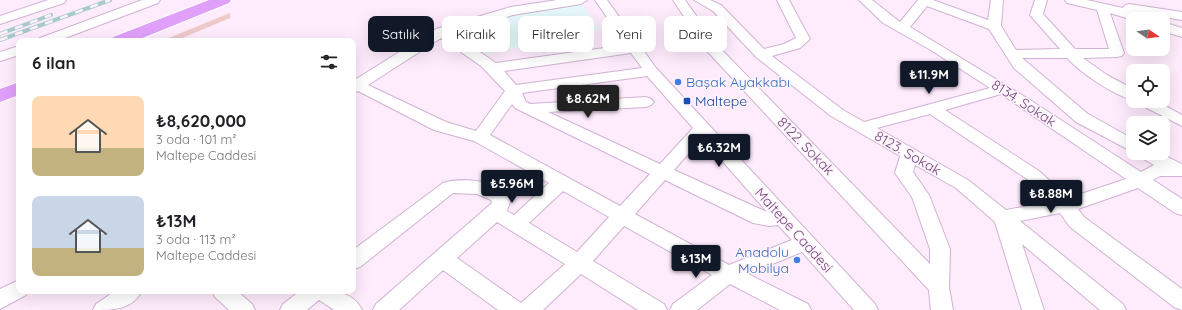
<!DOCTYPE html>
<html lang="tr">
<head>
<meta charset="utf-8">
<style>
	body { margin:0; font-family:Quicksand,sans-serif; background:#f2f2f2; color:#202124; height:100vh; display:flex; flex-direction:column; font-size:15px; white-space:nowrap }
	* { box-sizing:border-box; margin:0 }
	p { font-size:13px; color:#757577 }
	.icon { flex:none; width:22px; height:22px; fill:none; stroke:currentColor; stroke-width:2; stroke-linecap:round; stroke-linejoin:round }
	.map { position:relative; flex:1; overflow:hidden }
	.details { position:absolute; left:16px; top:38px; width:340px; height:256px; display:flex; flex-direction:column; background:#fff; border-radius:8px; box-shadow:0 4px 16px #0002 }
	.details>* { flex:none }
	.top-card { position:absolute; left:368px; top:16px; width:380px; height:36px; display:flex; gap:8px }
	.needle { width:26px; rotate:103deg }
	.tools { position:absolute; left:1126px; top:12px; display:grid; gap:8px }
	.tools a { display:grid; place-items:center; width:44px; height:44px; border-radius:8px; background:#fff; box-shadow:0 4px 16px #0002; font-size:20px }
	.price { position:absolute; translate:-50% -34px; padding:0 9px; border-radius:4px; background:#111827; color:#fff; font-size:13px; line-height:26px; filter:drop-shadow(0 1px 2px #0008) }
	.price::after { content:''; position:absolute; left:50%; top:24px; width:12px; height:9px; margin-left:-6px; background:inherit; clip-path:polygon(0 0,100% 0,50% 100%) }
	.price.selected { background:#222; color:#fff }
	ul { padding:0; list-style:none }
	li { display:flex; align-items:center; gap:12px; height:100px; padding:0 16px }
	li span { display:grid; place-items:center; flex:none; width:112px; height:80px; border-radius:8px; color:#555 }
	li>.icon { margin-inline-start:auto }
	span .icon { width:48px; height:48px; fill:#fffc; stroke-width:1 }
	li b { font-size:17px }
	h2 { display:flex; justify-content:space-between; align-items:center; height:48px; padding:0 16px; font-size:17px }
	.pill { padding:0 14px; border-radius:8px; background:#fff; box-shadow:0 4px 16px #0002; font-size:14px; line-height:36px }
	.pill.selected { background:#111827; color:#fff }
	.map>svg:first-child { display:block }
	.education { fill:#e7f9fb }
	.green { fill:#edc9c8 }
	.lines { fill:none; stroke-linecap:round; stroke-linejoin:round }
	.minor-casing { stroke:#d0b2d4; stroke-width:2 }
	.highway-casing { stroke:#fff; stroke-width:2 }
	.minor { fill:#fff; fill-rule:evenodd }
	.highway { fill:#e0a0fa; fill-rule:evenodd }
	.rail-casing { stroke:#a7caca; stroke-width:4 }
	.rail { stroke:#fff3fe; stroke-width:2.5; stroke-dasharray:8; stroke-linecap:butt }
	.shop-dot { fill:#3f7fe0; stroke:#fff3fe; stroke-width:1.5 }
	.transit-dot { fill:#1a4fb4; stroke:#fff3fe; stroke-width:1.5 }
	.labels { text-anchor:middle; stroke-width:3; stroke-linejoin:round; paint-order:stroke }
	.shop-label { font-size:14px; fill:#366cbe; stroke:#fff3fe; text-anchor:start }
	.transit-label { font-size:14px; fill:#164399; stroke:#fff3fe; text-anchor:start }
	.street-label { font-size:14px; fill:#734b7c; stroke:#fff3fe }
</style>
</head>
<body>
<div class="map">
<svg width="1182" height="310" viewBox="0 0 1182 310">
	<rect width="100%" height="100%" fill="#feebfc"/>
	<!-- education -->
	<path class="education" d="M583,4l16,26 -115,25 -36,-22 69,-18z"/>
	<!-- green -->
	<path class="green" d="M230,13v5l-55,23h-14z"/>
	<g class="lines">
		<!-- minor casing -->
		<g class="minor-casing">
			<path id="minor" d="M48,0h18l-2,3 -64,21v-8z
				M142,0h18l-2,3 -101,38h-19l2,-3z
				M557,0h30l-6,4 -68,11 -61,18 44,30 130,-18 -31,-45h12l49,68 219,236 3,6h-24l-52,-58 -54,22 60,30 3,6h-31l-50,-26 -33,26h-27l3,-6 39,-29 -88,-49 -31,35 71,43 3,6h-29l-57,-36 -38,36h-45l-55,-40 -44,40h-26l3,-6 116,-101 -1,-3 -14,-6 -24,-1 -93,74 -7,2v-19l90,-67c19,-6 57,-3 68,16l-4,12 7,4 35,-32 -75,-42 -40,-11 -76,-39 -5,2v-12l83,-52 75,-22zM441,38l40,28 24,25 -29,40 -30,-9 -78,-37zM631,53l11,15 -126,17 -12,-14zM647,76l46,52 -33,36 -112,-52 98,-5 5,-2 3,-3 -3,-3 -5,-2 -116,7 -4,-2 -4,-9zM512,104l3,4 135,66 -30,32 -130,-71zM702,138l65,74 -93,-42zM665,180l88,43 16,3 9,-1 14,15 -63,25 -94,-51zM563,191l46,26 -32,35 -48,-29zM497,222l68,42 -44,39 -64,-45z
				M673,0h12l32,45 213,219v-15l-18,-52 -17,-24 5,-17 -69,-40 -75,-59 -43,-46 -19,-11h16l11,5 43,44 20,-5 12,-6 -19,-38h12l21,39 -10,9 -28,8 71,54 21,12 126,-34 -61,-39 -46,-26 -24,-23h13l28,22 18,-22h15l55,20 3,-20h12l-2,26 15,24 44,-1 -30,-34 5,-15h12l-4,14 32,35h34l-12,-39 -30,-7 -2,-3h22l36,8 2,-3 4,-1 53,8v8l-43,-7 9,3 2,3 -17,1 -23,-7 14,40 -2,3 -5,1 -34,1 24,17 26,14v11c-20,-5 -52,-27 -66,-42h-45l66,56 45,25v13l-57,-30 -62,-54 -25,-39 -62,-23 -17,21 120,73 111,72 13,-7 -14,-8 -2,-4h21l23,11v12h-22l-7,4 29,19v16l-7,-2 -37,-25 -60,21 6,8 98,72v21l-8,-3 -104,-80 -10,-14 -40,8 103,83 3,6h-26l-78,-66 22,66h-22l-27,-88 -39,-34 -41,-23 -2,7 16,23 21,54 -1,38 4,23h-22l-2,-20 -222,-239zM1001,94l125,85 -57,19 -30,-27 -94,-61zM930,114l97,65 23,23 -44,8 -38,-30 -91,-52z
				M1163,22l19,6v9l-19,-6z
				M19,46v9l-19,6v-9z
				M1136,101h20l26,14v11l-43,-22z
				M19,280v11h9l-2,4 -26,14v-20z
				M115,291h27c-10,19 -29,19 -49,19l3,-6z
				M212,291h25l15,13 3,6h-26l-14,-13z
				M300,291c22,0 50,-5 62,19h-28l-15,-10 -12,10h-27l3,-6z"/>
		</g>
		<!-- highway casing -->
		<g class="highway-casing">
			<path id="highway" d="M209,0h22l-2,3 -94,38h-25l3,-4z
				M19,82v13l-19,7v-13z"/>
		</g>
		<!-- minor -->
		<use href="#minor" class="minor"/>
		<!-- highway -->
		<use href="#highway" class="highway"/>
		<!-- rail casing -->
		<g class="rail-casing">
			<path id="rail" d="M0,34l51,-19
				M0,40l110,-40"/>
		</g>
		<!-- rail -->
		<use href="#rail" class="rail"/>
	</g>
	<!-- markers -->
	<g class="shop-dot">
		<circle cx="678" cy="82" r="4"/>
		<circle cx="797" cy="260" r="4"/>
	</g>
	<rect class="transit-dot" x="683" y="97" width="8" height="8" rx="2"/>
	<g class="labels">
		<!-- shop labels -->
		<g class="shop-label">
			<text x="686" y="87">Başak Ayakkabı</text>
			<text x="789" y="257" text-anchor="end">Anadolu<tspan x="789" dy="16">Mobilya</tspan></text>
		</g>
		<!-- transit labels -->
		<g class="transit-label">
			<text x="695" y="106">Maltepe</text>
		</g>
		<!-- street labels -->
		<g class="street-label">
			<text transform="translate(1024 103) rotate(33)" y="5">8134. Sokak</text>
			<text transform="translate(806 146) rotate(46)" y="5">8122. Sokak</text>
			<text transform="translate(908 153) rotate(30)" y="5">8123. Sokak</text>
			<text transform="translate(794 230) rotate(48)" y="5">Maltepe Caddesi</text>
		</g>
	</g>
</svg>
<div class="tools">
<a><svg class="needle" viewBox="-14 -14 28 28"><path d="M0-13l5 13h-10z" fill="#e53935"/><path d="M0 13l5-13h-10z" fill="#757577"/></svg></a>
<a><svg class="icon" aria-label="locate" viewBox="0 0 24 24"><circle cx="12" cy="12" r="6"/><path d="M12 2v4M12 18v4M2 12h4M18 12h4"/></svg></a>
<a><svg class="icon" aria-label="layers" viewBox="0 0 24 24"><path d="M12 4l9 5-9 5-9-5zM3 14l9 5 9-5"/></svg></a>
</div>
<b class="price" style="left:929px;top:95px">₺11.9M</b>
<b class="price selected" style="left:588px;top:119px">₺8.62M</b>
<b class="price" style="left:719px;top:168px">₺6.32M</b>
<b class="price" style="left:512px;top:204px">₺5.96M</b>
<b class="price" style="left:1051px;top:214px">₺8.88M</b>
<b class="price" style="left:696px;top:279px">₺13M</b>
<div class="top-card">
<a class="pill selected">Satılık</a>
<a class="pill">Kiralık</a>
<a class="pill">Filtreler</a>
<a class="pill">Yeni</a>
<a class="pill">Daire</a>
</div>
<section class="details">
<h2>6 ilan<svg class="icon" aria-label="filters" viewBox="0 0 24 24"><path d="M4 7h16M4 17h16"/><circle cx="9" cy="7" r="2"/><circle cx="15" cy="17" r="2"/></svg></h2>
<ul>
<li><span style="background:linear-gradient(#ffd9b3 65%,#c2b280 0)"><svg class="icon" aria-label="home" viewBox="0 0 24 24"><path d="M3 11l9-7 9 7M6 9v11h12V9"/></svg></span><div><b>₺8,620,000</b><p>3 oda · 101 m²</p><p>Maltepe Caddesi</p></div></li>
<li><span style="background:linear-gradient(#c9d6e8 65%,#c2b280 0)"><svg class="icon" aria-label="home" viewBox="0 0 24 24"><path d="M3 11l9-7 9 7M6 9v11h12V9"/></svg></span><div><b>₺13M</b><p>3 oda · 113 m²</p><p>Maltepe Caddesi</p></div></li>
</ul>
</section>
</div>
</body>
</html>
